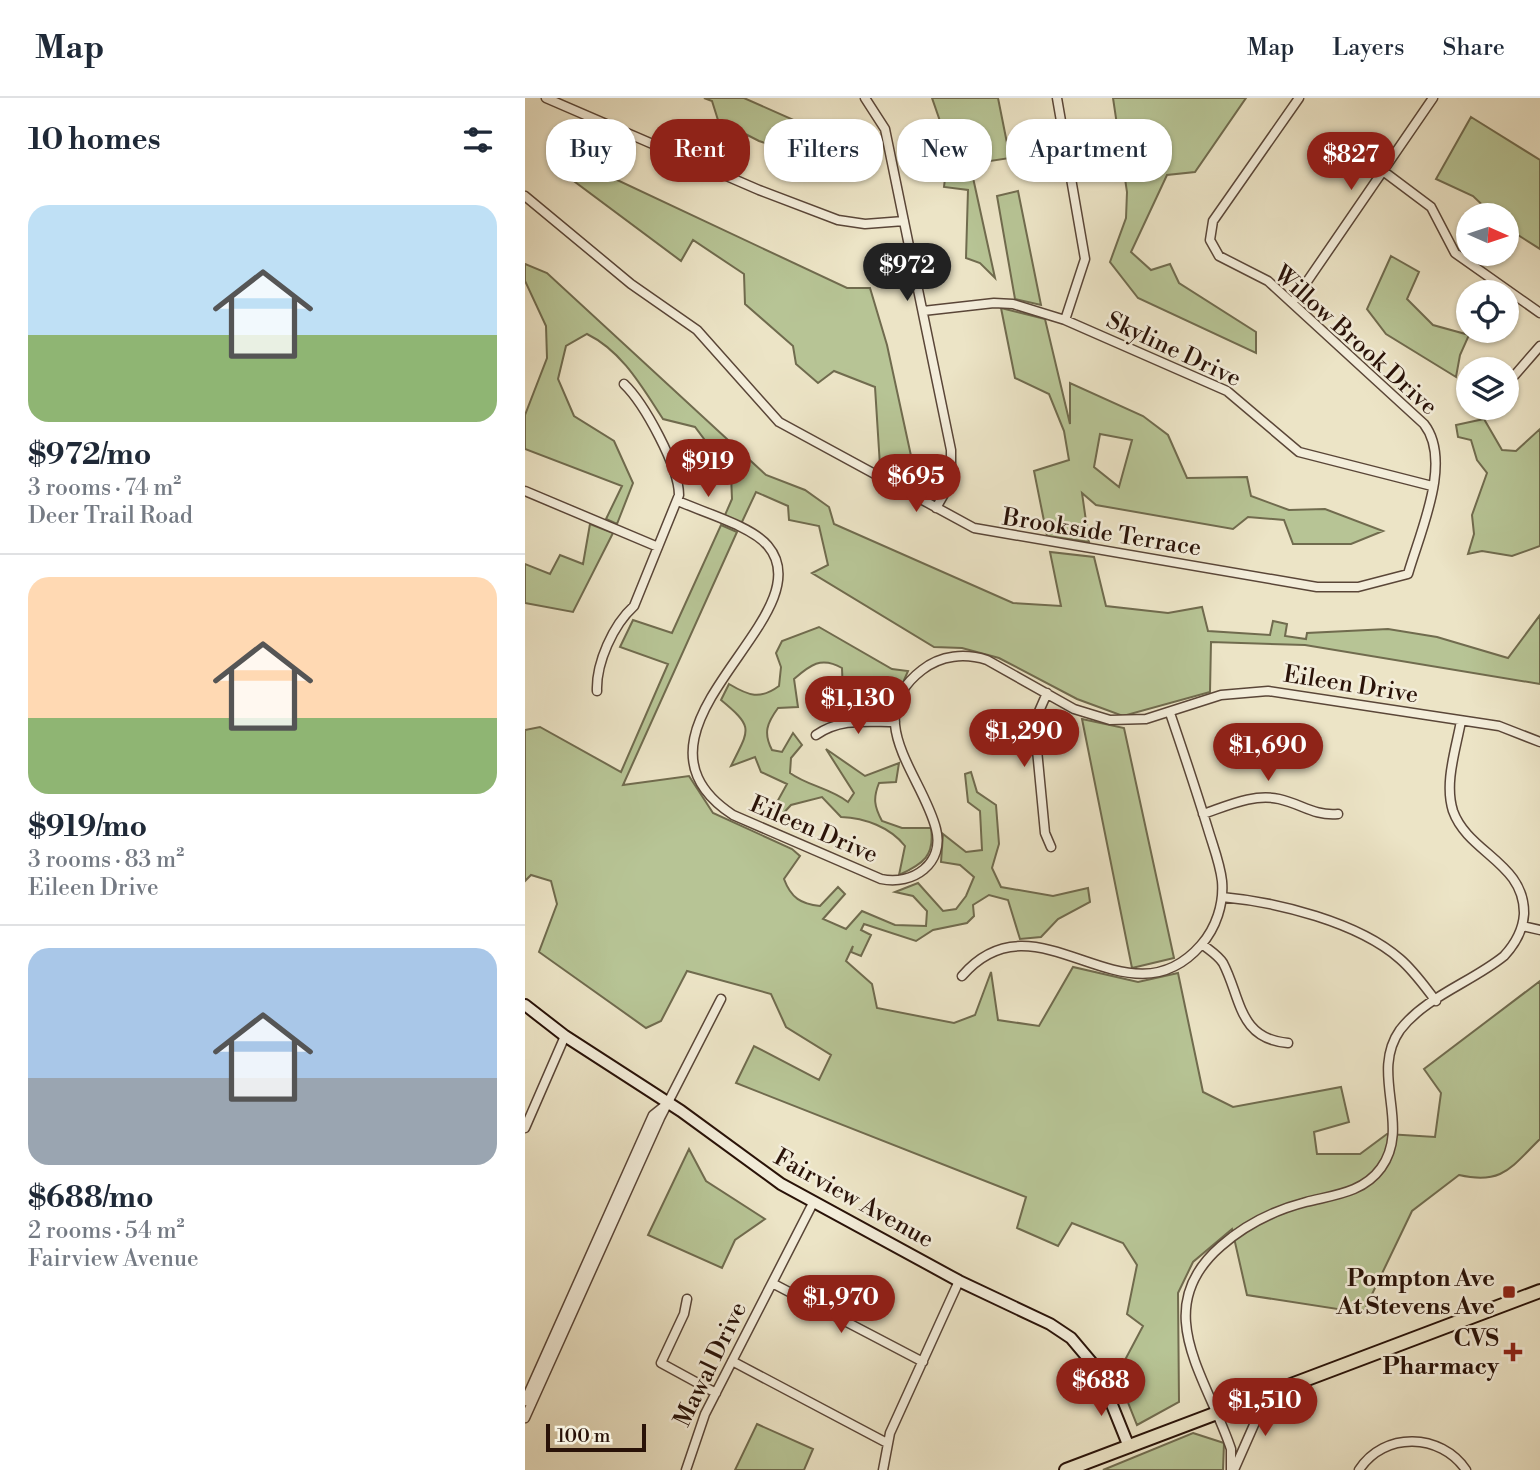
<!DOCTYPE html>
<html lang="en">
<head>
<meta charset="utf-8">
<style>
	body { margin:0; font-family:"Libre Bodoni",serif; background:#f2f2f3; color:#1f2937; height:100vh; display:flex; flex-direction:column; font-size:26px; white-space:nowrap }
	* { box-sizing:border-box; margin:0 }
	p { font-size:23px; color:#747a83 }
	.icon { flex:none; width:38px; height:38px; fill:none; stroke:currentColor; stroke-width:2; stroke-linecap:round; stroke-linejoin:round }
	.map { position:relative; flex:1; overflow:hidden }
	.side { display:flex; flex-direction:column; background:#fff; width:525px }
	.side>* { flex:none }
	.banner { position:absolute; left:21px; top:21px; width:665px; height:63px; display:flex; gap:14px }
	.needle { width:46px; rotate:93deg }
	.fabs { position:absolute; left:931px; top:105px; display:grid; gap:14px }
	.fabs a { display:grid; place-items:center; width:63px; height:63px; border-radius:50%; background:#fff; box-shadow:0 2px 5px #0004; font-size:35px }
	.scale { position:absolute; left:21px; bottom:18px; width:100px; box-sizing:border-box; padding-left:7px; border:4px solid #291208; border-top:0; font-size:19px; line-height:24px; white-space:nowrap; color:#291208; -webkit-text-stroke:5px #f3edda; paint-order:stroke }
	.price { position:absolute; translate:-50% -60px; padding:0 16px; border-radius:24px; background:#8f2418; color:#fff; font-size:23px; line-height:46px; filter:drop-shadow(0 2px 4px #0008) }
	.price::after { content:''; position:absolute; left:50%; top:42px; width:21px; height:16px; margin-left:-10px; background:inherit; clip-path:polygon(0 0,100% 0,50% 100%) }
	.price.current { background:#222; color:#fff }
	ul { padding:0; list-style:none }
	li { display:grid; align-content:center; gap:14px; height:371px; padding:0 28px }
	li+li { border-top:2px solid #e0e1e3 }
	li span { display:grid; place-items:center; height:217px; border-radius:21px; color:#555 }
	li>.icon { margin-inline-start:auto }
	span .icon { width:126px; height:126px; fill:#fffc; stroke-width:1 }
	li b { font-size:30px }
	h2 { display:flex; justify-content:space-between; align-items:center; height:84px; padding:0 28px; font-size:30px }
	.pill { padding:0 24px; border-radius:28px; background:#fff; box-shadow:0 2px 5px #0004; font-size:24px; line-height:63px }
	.pill.current { background:#8f2418; color:#fff }
	header { display:flex; align-items:center; gap:42px; box-sizing:border-box; height:98px; padding:0 35px; background:#fff; border-bottom:2px solid #e0e1e3 }
	header strong { font-size:33px }
	nav { display:flex; gap:38px; margin-inline-start:auto; font-size:24px }
	main { display:flex; flex:1; min-height:0 }
	.map>svg:first-child { display:block }
	.green { fill:#b7c495; stroke:#706b4e; stroke-width:2; fill-rule:evenodd }
	.lines { fill:none; stroke-linecap:round; stroke-linejoin:round }
	.street-casing { stroke:#5a4638; stroke-width:11 }
	.secondary-casing { stroke:#291208; stroke-width:14 }
	.primary-casing { stroke:#291208; stroke-width:16 }
	.street { stroke:#f3edda; stroke-width:8 }
	.secondary { stroke:#f3edda; stroke-width:10 }
	.primary { stroke:#ece4c6; stroke-width:12 }
	.poi-dot { fill:#8f2418; stroke:#f3edda; stroke-width:2.5 }
	.labels { text-anchor:middle; stroke-width:5; stroke-linejoin:round; paint-order:stroke }
	.street-label { font-size:24px; fill:#291208; stroke:#f3edda }
	.poi-label { font-size:24px; font-weight:bold; fill:#291208; stroke:#f3edda; text-anchor:end }
</style>
</head>
<body>
<header>
<strong>Map</strong>
<nav><a>Map</a><a>Layers</a><a>Share</a></nav>
</header>
<main>
<section class="side">
<h2>10 homes<svg class="icon" aria-label="filters" viewBox="0 0 24 24"><path d="M4 7h16M4 17h16"/><circle cx="9" cy="7" r="2"/><circle cx="15" cy="17" r="2"/></svg></h2>
<ul>
<li><span style="background:linear-gradient(#bfe0f5 60%,#8fb573 0)"><svg class="icon" aria-label="home" viewBox="0 0 24 24"><path d="M3 11l9-7 9 7M6 9v11h12V9"/></svg></span><div><b>$972/mo</b><p>3 rooms · 74 m²</p><p>Deer Trail Road</p></div></li>
<li><span style="background:linear-gradient(#ffd9b3 65%,#8fb573 0)"><svg class="icon" aria-label="home" viewBox="0 0 24 24"><path d="M3 11l9-7 9 7M6 9v11h12V9"/></svg></span><div><b>$919/mo</b><p>3 rooms · 83 m²</p><p>Eileen Drive</p></div></li>
<li><span style="background:linear-gradient(#a9c7e8 60%,#9aa5b1 0)"><svg class="icon" aria-label="home" viewBox="0 0 24 24"><path d="M3 11l9-7 9 7M6 9v11h12V9"/></svg></span><div><b>$688/mo</b><p>2 rooms · 54 m²</p><p>Fairview Avenue</p></div></li>
</ul>
</section>
<div class="map">
<svg width="1015" height="1372" viewBox="0 0 1015 1372">
	<rect width="100%" height="100%" fill="#ece4c6"/>
	<filter id="stains"><feTurbulence type="fractalNoise" baseFrequency=".00286" numOctaves="4"/><feColorMatrix values="0 0 0 0 .2 0 0 0 0 .09 0 0 0 0 .02 0 0 0 .5 -.17"/></filter>
	<radialGradient id="worn" r=".72"><stop offset=".6" stop-color="#630" stop-opacity="0"/><stop offset="1" stop-color="#630" stop-opacity=".3"/></radialGradient>
	<!-- green -->
	<path class="green" d="M179,0h40l63,28 38,9 -9,31 -77,-25 -41,-21 -6,-19z
		M407,0h66l12,60 -40,6 25,114 -15,-15 -14,-5 2,-68 -24,-3 5,-40z
		M588,0h133l-51,74 -28,3 -36,77 20,18 19,-6 9,19 77,49v21l-118,-55 -28,-36 16,-44 1,-26z
		M946,19l69,43v89l-33,-21v-13h-14l-20,-19 -37,-17z
		M39,57l283,133h23l17,57 31,143 -38,-22 -5,-79 -41,-16 -16,12 -22,-19 -3,-18 -48,-42 -1,-30 -51,-34 -12,21 -118,-88z
		M493,93l23,114 -26,-6 -18,-103z
		M866,158l28,16 -12,27 26,26 36,10 -9,20 -4,22 -70,-43 -19,-25z
		M0,166l22,9 219,202 39,15 24,17 5,17 179,79 48,3 -11,-54 44,5 12,49 62,7 34,-6 6,24 62,4 3,-14 14,3 -2,12 21,3 1,-6 81,-4 49,8 71,21 32,-43v69l-235,-39 -94,-3 -1,50 -87,24 -46,-17 -78,-41 -37,-10 -28,-1 -122,-74 16,-8 -9,-39 -30,-6 -1,-14 -32,-14 -15,32 -16,-9 7,-16 -1,-24 -36,-48 -32,-8c-21,-32 -41,-68 -76,-85l-21,12 -8,33 16,37 40,25 19,42 -16,41 -11,-5 16,-33 -97,-37v-34l22,-57 -1,-32 -21,-45z
		M476,210l44,11 25,105v-41l73,33 25,19 19,43 60,-1 4,19 38,14 36,-1 58,22 -32,13h-58l-9,-24 -36,-3 -15,12 -137,-24 -14,-12 7,49 -42,-6 -13,-65 35,-11 -5,-29 -15,-37 -34,-16zM575,336l32,6 -13,47 -25,-20z
		M959,321l18,31 14,1 24,-22v117l-28,10 -30,-5 -14,3 6,-20 -2,-19 15,-42 -10,-13 -6,-20 -13,-3 -2,-12z
		M65,426l23,9 -40,79 -48,-9v-39l25,10 10,-19 23,9z
		M196,427l16,7 -114,253 66,-9 24,37 79,36 8,7 -16,23c7,19 17,25 36,27l18,-19 7,7 -22,25 23,10 16,-18 33,14 31,1 1,-15 -14,-15 -18,-4 23,-9 25,28 13,-2 10,-13 8,-19 -14,-12 -19,-3 2,-28 23,18 16,-2 -2,-39 -12,-9 -3,-28 6,-2 6,20 19,13 3,39 -7,24 9,19 52,9 35,-8 2,14 -32,17 -17,18 -21,2 -12,-39 -19,-5 -16,10 1,11 -7,7 -34,7 -17,11 -52,-17 -3,6 10,5 -10,21 -10,-4 2,-6 -7,15 26,23 5,24 77,15 21,-8 16,-43 7,48 41,6 34,-59 65,15 40,-9 25,119 30,15 108,-20 8,35 -35,10 3,22h43l27,-20 48,3 6,-44 -17,-24 116,-88v158c-29,28 -37,46 -81,36l-47,36 -49,102 -116,-18 -15,-66 -39,33 -15,31 1,109 -42,23 -20,-50 26,-49 -16,-12 10,-49 -14,-22 -51,-20 -14,23 -41,-18 9,-31 -290,-114 18,-37 65,34 12,-25 -45,-28 -15,-33 -84,-23 -26,50 -15,7 -107,-76 18,-48 -6,-23 -20,-6 -6,6v-151l15,-3 81,45 47,-108 -48,-17 13,-27 39,13z
		M294,529l73,42 16,2 -18,42 -10,4 -31,-2 -6,-20 -1,-27c-21,-12 -32,-3 -48,11l4,28 -20,1c-11,15 -15,25 -6,42l10,2 11,-19 9,12 -11,13 -1,15c18,13 40,15 58,29l6,-9 -28,-44 39,27 34,-13 -3,19 -17,1c-6,15 -5,23 3,38l20,7h29c4,28 -8,36 -32,47l6,-29c-15,-19 -40,-28 -64,-29l-19,-20 -31,8 -13,14 -7,-6 16,-29 -26,-12 -6,-15 -24,9c18,-37 24,-38 -10,-66l8,-16c20,12 31,16 50,2l2,-19 -5,-14 6,-12z
		M557,621l42,9 50,230 -42,10z
		M164,1051l17,32 59,38 -30,21 -13,28 -74,-33z
		M232,1326l56,25 -9,21h-69z
		M668,1335l31,10 -1,27h-120z"/>
	<g class="lines">
		<!-- street casing -->
		<g class="street-casing">
			<path id="street" d="M21,0l213,92 79,30 27,4 39,-3
				M340,0l20,31 66,321v32l-15,26
				M532,0l28,161 -20,61
				M858,73l48,36 24,46 85,60
				M0,98l106,88 66,46 82,92 195,106 343,59h41l50,-13c12,-42 45,-113 16,-150l-156,-143 -49,-25 -9,-16 3,-19 86,-123
				M768,204l140,-204
				M398,213l71,-8 19,1 52,16 162,71 72,61 133,34
				M982,286l33,-38
				M0,393l133,56
				M153,403c24,11 74,25 90,45 60,71 -163,185 -35,269l148,64c32,7 64,-16 55,-50 -13,-53 -77,-111 -14,-159 19,-15 43,-17 65,-10l87,49 36,11 36,-1 75,-24 47,-4 231,35 41,16
				M72,593c-1,-28 16,-66 37,-85l45,-111c0,-28 -35,-92 -55,-111
				M522,595l-10,23 -2,13 10,104 6,14
				M291,637c24,-17 50,-13 79,-13
				M678,716c24,-8 51,-21 76,-15 23,5 34,17 59,15
				M697,799c55,5 136,25 178,62 14,12 25,28 36,42
				M997,828l18,4
				M677,846c7,6 16,11 21,19 18,34 15,76 65,80
				M437,878c75,-88 164,55 239,-31 15,-17 23,-41 21,-64 -2,-18 -9,-35 -14,-52 -12,-39 -25,-78 -38,-116
				M0,1030l40,-92
				M247,1185l151,79
				M162,1201l-3,15 -23,49 55,30
				M207,1263l155,82
				M0,1303l128,-286 10,-8
				M0,1320l135,-300 61,-119
				M161,1372l19,-56 108,-211
				M358,1372l7,-37 69,-152
				M706,1372v-21c-24,-72 -83,-140 -10,-203 24,-21 54,-36 85,-44 27,-7 57,-9 75,-34 31,-43 -12,-94 19,-138 25,-33 72,-48 104,-74 11,-12 19,-26 20,-42 1,-51 -56,-61 -71,-103 -9,-28 3,-62 8,-90
				M709,1372l34,-77
				M834,1372c25,-39 82,-37 107,0"/>
		</g>
		<!-- secondary casing -->
		<g class="secondary-casing">
			<path id="secondary" d="M0,907l40,31 116,75 100,73 178,97 91,43 21,14 27,32 31,77"/>
		</g>
		<!-- primary casing -->
		<g class="primary-casing">
			<path id="primary" d="M541,1372l474,-179"/>
		</g>
		<!-- street -->
		<use href="#street" class="street"/>
		<!-- secondary -->
		<use href="#secondary" class="secondary"/>
		<!-- primary -->
		<use href="#primary" class="primary"/>
	</g>
	<!-- markers -->
	<g class="poi-dot">
		<rect x="977" y="1187" width="14" height="14" rx="3.5"/>
		<path d="M984.5 1243.5h7v7h7v7h-7v7h-7v-7h-7v-7h7z"/>
	</g>
	<g class="labels">
		<!-- street labels -->
		<g class="street-label">
			<text transform="translate(831 242) rotate(42)" y="8">Willow Brook Drive</text>
			<text transform="translate(649 251) rotate(25)" y="8">Skyline Drive</text>
			<text transform="translate(577 434) rotate(9)" y="8">Brookside Terrace</text>
			<text transform="translate(826 586) rotate(9)" y="8">Eileen Drive</text>
			<text transform="translate(289 731) rotate(23)" y="8">Eileen Drive</text>
			<text transform="translate(329 1100) rotate(29)" y="8">Fairview Avenue</text>
			<text transform="translate(185 1266) rotate(-64)" y="8">Mawal Drive</text>
		</g>
		<!-- poi labels -->
		<g class="poi-label">
			<text x="970" y="1188">Pompton Ave<tspan x="970" dy="28">At Stevens Ave</tspan></text>
			<text x="974" y="1248">CVS<tspan x="974" dy="28">Pharmacy</tspan></text>
		</g>
	</g>
	<rect width="100%" height="100%" filter="url(#stains)"/>
	<rect width="100%" height="100%" fill="url(#worn)"/>
</svg>
<div class="fabs">
<a><svg class="needle" viewBox="-14 -14 28 28"><path d="M0-13l5 13h-10z" fill="#e53935"/><path d="M0 13l5-13h-10z" fill="#747a83"/></svg></a>
<a><svg class="icon" aria-label="locate" viewBox="0 0 24 24"><circle cx="12" cy="12" r="6"/><path d="M12 2v4M12 18v4M2 12h4M18 12h4"/></svg></a>
<a><svg class="icon" aria-label="layers" viewBox="0 0 24 24"><path d="M12 4l9 5-9 5-9-5zM3 14l9 5 9-5"/></svg></a>
</div>
<div class="scale">100 m</div>
<b class="price" style="left:826px;top:94px">$827</b>
<b class="price current" style="left:382px;top:205px">$972</b>
<b class="price" style="left:183px;top:401px">$919</b>
<b class="price" style="left:391px;top:416px">$695</b>
<b class="price" style="left:333px;top:638px">$1,130</b>
<b class="price" style="left:499px;top:671px">$1,290</b>
<b class="price" style="left:743px;top:685px">$1,690</b>
<b class="price" style="left:316px;top:1237px">$1,970</b>
<b class="price" style="left:576px;top:1320px">$688</b>
<b class="price" style="left:740px;top:1340px">$1,510</b>
<div class="banner">
<a class="pill">Buy</a>
<a class="pill current">Rent</a>
<a class="pill">Filters</a>
<a class="pill">New</a>
<a class="pill">Apartment</a>
</div>
</div>
</main>
</body>
</html>
